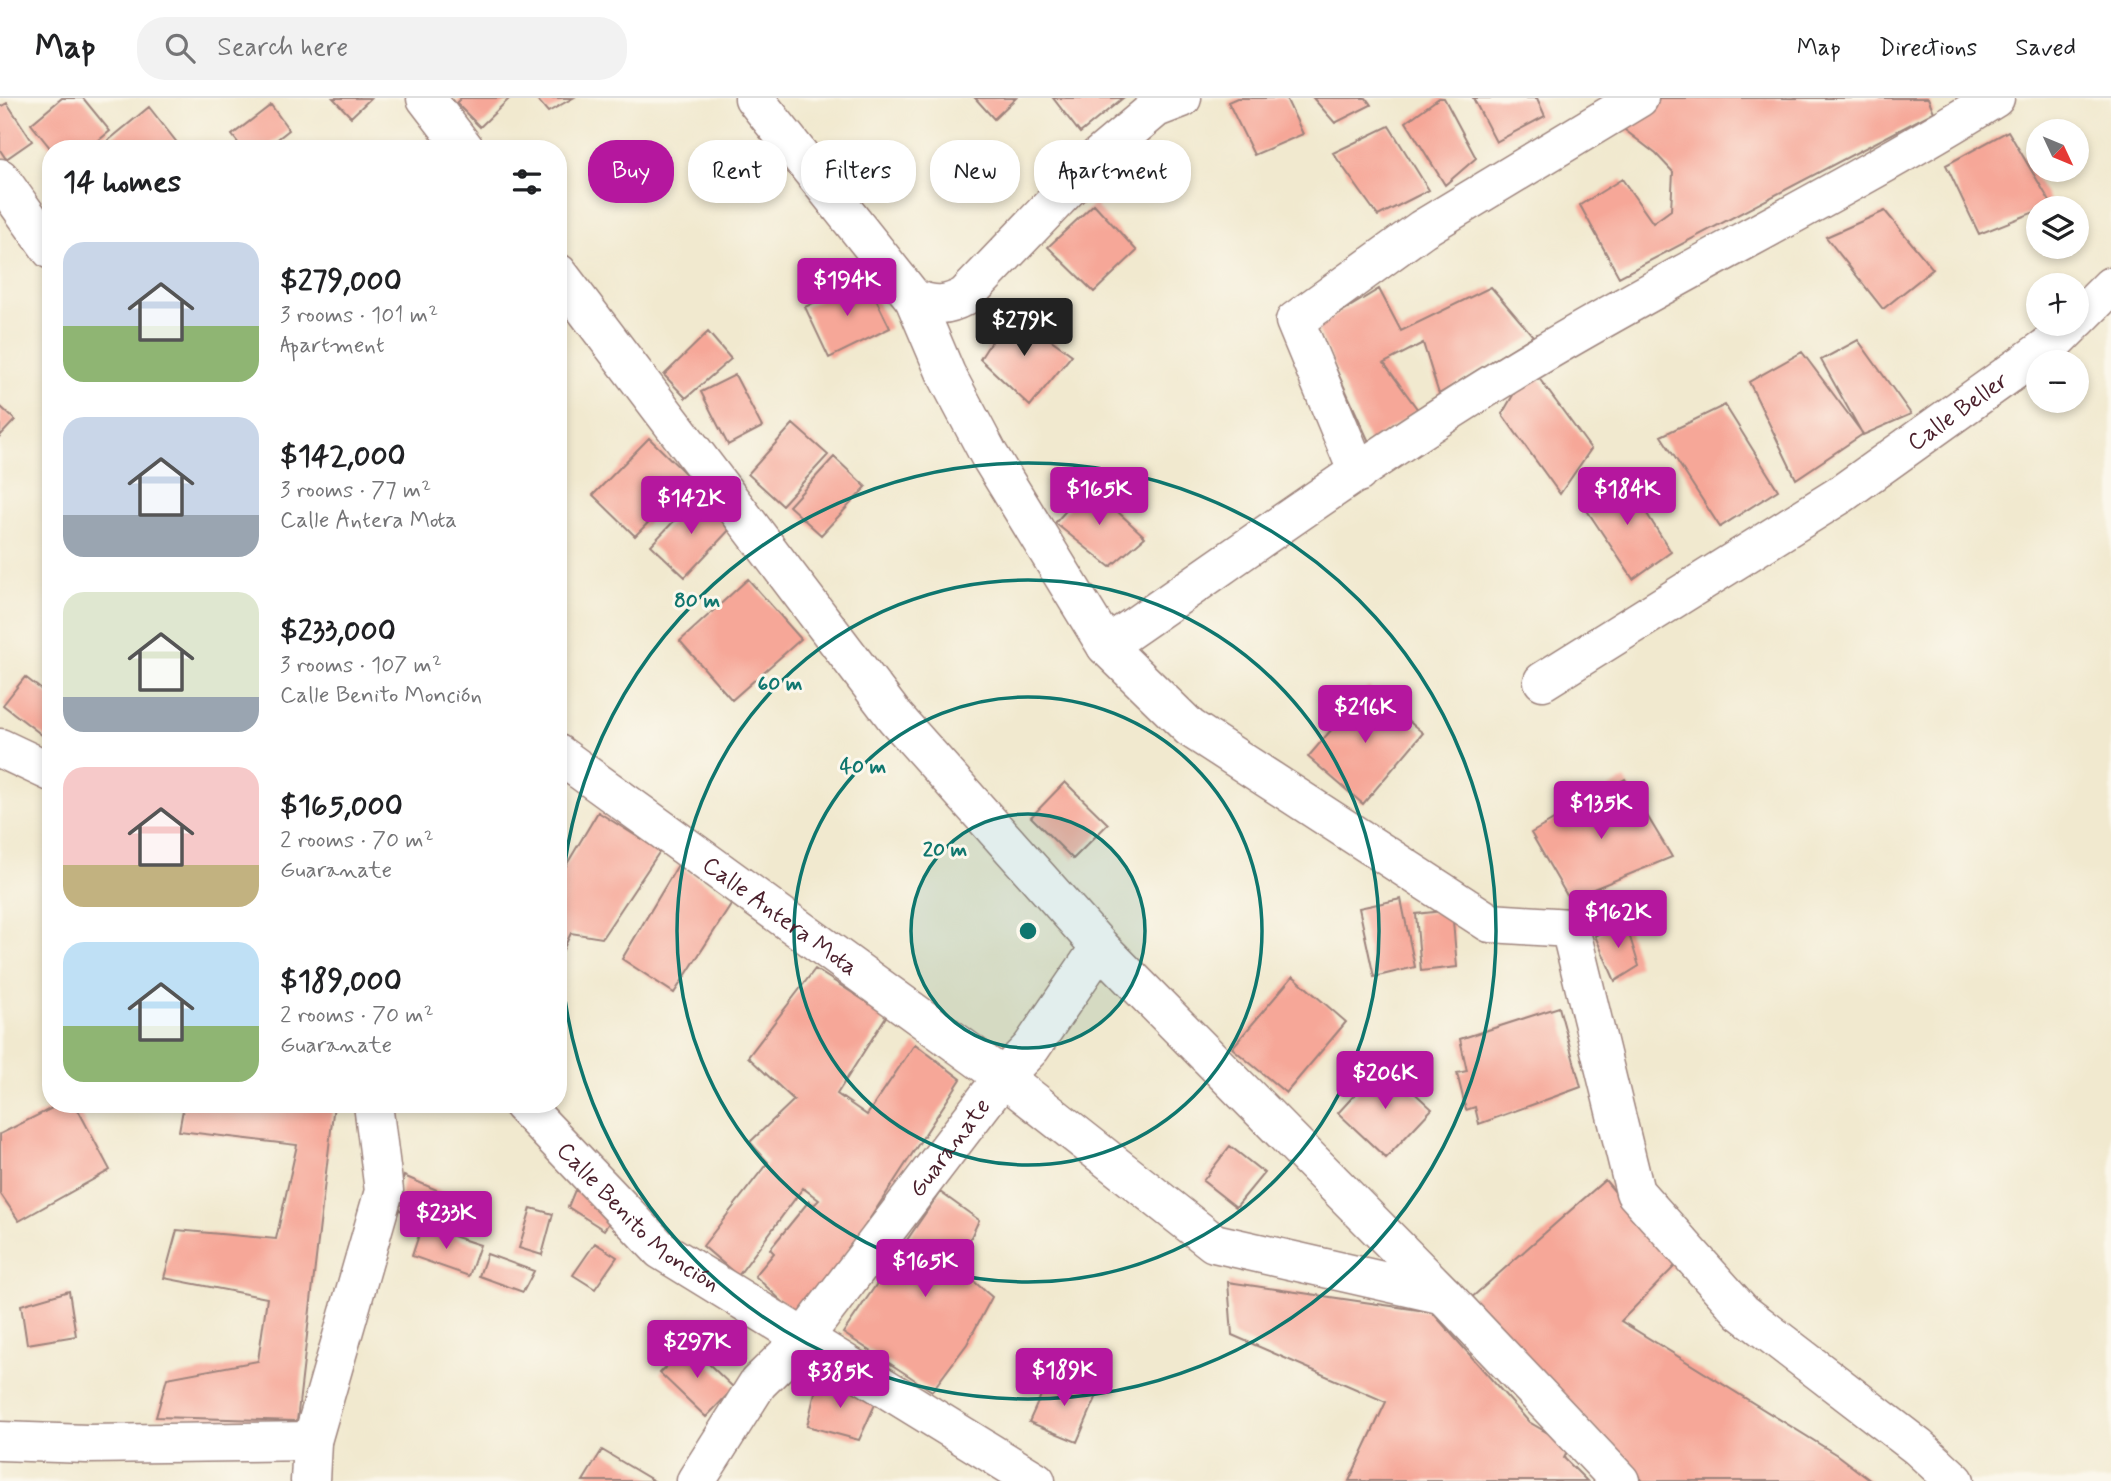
<!DOCTYPE html>
<html lang="en">
<head>
<meta charset="utf-8">
<style>
	body { margin:0; font-family:Mynerve,sans-serif; background:#f2f2f2; color:#202124; height:100vh; display:flex; flex-direction:column; font-size:26px; white-space:nowrap }
	* { box-sizing:border-box; margin:0 }
	p { font-size:23px; color:#757577 }
	.icon { flex:none; width:38px; height:38px; fill:none; stroke:currentColor; stroke-width:2; stroke-linecap:round; stroke-linejoin:round }
	.map { position:relative; flex:1; overflow:hidden }
	.side { position:absolute; left:42px; top:42px; width:525px; height:973px; display:flex; flex-direction:column; background:#fff; border-radius:28px; box-shadow:0 4px 10px #0003 }
	.side>* { flex:none }
	.guide { position:absolute; left:588px; top:42px; width:665px; height:63px; display:flex; gap:14px }
	.needle { width:46px; rotate:134deg }
	.tools { position:absolute; left:2026px; top:21px; display:grid; gap:14px }
	.tools a { display:grid; place-items:center; width:63px; height:63px; border-radius:50%; background:#fff; box-shadow:0 4px 10px #0003; font-size:35px }
	.price { position:absolute; translate:-50% -60px; padding:0 16px; border-radius:7px; background:#b5179e; color:#fff; font-size:23px; line-height:46px; filter:drop-shadow(0 2px 4px #0008) }
	.price::after { content:''; position:absolute; left:50%; top:42px; width:21px; height:16px; margin-left:-10px; background:inherit; clip-path:polygon(0 0,100% 0,50% 100%) }
	.price.current { background:#222; color:#fff }
	ul { padding:0; list-style:none }
	li { display:flex; align-items:center; gap:21px; height:175px; padding:0 21px }
	li span { display:grid; place-items:center; flex:none; width:196px; height:140px; border-radius:21px; color:#555 }
	li>.icon { margin-inline-start:auto }
	span .icon { width:84px; height:84px; fill:#fffc; stroke-width:1 }
	li b { font-size:30px }
	h2 { display:flex; justify-content:space-between; align-items:center; height:84px; padding:0 21px; font-size:30px }
	.tag { padding:0 24px; border-radius:28px; background:#fff; box-shadow:0 4px 10px #0003; font-size:24px; line-height:63px }
	.tag.current { background:#b5179e; color:#fff }
	header { display:flex; align-items:center; gap:42px; box-sizing:border-box; height:98px; padding:0 35px; background:#fff; border-bottom:2px solid #e0e0e0 }
	header strong { font-size:33px }
	nav { display:flex; gap:38px; margin-inline-start:auto; font-size:24px }
	.search { width:490px; height:63px; background:#f2f2f2; display:flex; align-items:center; gap:18px; box-sizing:border-box; padding:0 24px; border-radius:28px; color:#757577; font-size:26px }
	.map>svg:first-child { display:block }
	.building { fill:#f6a798 }
	.lines { fill:none; stroke-linecap:round; stroke-linejoin:round }
	.minor-casing { stroke:#9e847d; stroke-width:41 }
	.minor { stroke:#fff; stroke-width:38 }
	.ring { fill:none; stroke:#0f766e; stroke-width:3.5 }
	.labels { text-anchor:middle; stroke-width:6; stroke-linejoin:round; paint-order:stroke }
	.street-label { font-size:24px; fill:#4a1f2b; stroke:#fbf7ec }
	.centre { fill:#0f766e; stroke:#fbf7ec; stroke-width:3.5 }
	.ring-label { font-size:21px; text-anchor:middle; font-weight:bold; fill:#0f766e; stroke:#fbf7ec; stroke-width:6; stroke-linejoin:round; paint-order:stroke }
</style>
</head>
<body>
<header>
<strong>Map</strong>
<div class="search"><svg class="icon" aria-label="search" viewBox="0 0 24 24"><circle cx="10" cy="10" r="6"/><path d="M15 15l6 6"/></svg>Search here</div>
<nav><a>Map</a><a>Directions</a><a>Saved</a></nav>
</header>
<div class="map">
<svg width="2111" height="1383" viewBox="0 0 2111 1383">
	<rect width="100%" height="100%" fill="#fbf7ec"/>
	<filter id="ink" filterUnits="userSpaceOnUse"><feTurbulence type="fractalNoise" baseFrequency=".0143" numOctaves="2"/><feDisplacementMap in="SourceGraphic" scale="14" xChannelSelector="R" yChannelSelector="G"/><feConvolveMatrix kernelMatrix="1 2 1 2 8 2 1 2 1" color-interpolation-filters="sRGB"/></filter>
	<filter id="wash" filterUnits="userSpaceOnUse"><feTurbulence type="fractalNoise" baseFrequency=".00686" numOctaves="4" result="noise"/><feDisplacementMap in="SourceGraphic" scale="28" xChannelSelector="R" yChannelSelector="G"/><feGaussianBlur stdDeviation="1.57" result="paint"/><feColorMatrix in="noise" values="0 0 0 0 0 0 0 0 0 0 0 0 0 0 0 0 0 1.4 0 .05"/><feComposite in="paint" operator="in"/></filter>
	<g filter="url(#wash)">
		<rect width="100%" height="100%" fill="#f1e9cf"/>
		<g id="blocks">
			<!-- building -->
			<path class="building" d="M62,0h21l27,33 -22,18h-37l-20,-25z
				M333,0h38l-20,19z
				M461,0h49l-30,29 -24,-24z
				M536,0h37l-25,14z
				M975,0h41l-22,21z
				M1053,0h70l-43,35z
				M1237,0h49l17,36 -49,21 -26,-53z
				M1313,0h53l5,7 -36,18z
				M1439,0h5l32,60 -31,27 -39,-63z
				M1473,0h64l8,18 -49,26z
				M1659,0h269l6,14 -315,165 -39,-72 42,-26 31,44 18,-13 2,-38 -17,-18 -35,-27z
				M7,5l25,38 -26,18 -6,-9v-43z
				M271,7l18,25 -24,19h-22l-11,-14z
				M149,9l33,42h-84z
				M1389,28l40,64 -51,26 -45,-63z
				M2008,33l44,74 -73,29 -33,-69z
				M1094,106l43,47 -43,41 -46,-45z
				M1885,113l48,58 -50,40 -57,-72z
				M865,179l25,51 -61,30 -24,-51z
				M1491,189l42,49 -94,58 -16,-51 -39,20 34,47 -49,32 -52,-115 62,-38 22,42z
				M1011,213l61,44 -42,51 -50,-47z
				M708,234l23,27 -45,39 -22,-23z
				M1858,242l53,74 -48,21 -42,-75z
				M1802,254l61,82 -67,45 -47,-97z
				M1530,268l61,83 -31,45 -58,-80z
				M735,277l27,52 -34,18 -27,-53z
				M1725,307l53,85 -58,37 -59,-91z
				M0,308l15,14 -15,16z
				M793,326l35,31 -46,50 -34,-31z
				M649,340l42,41 -56,57 -42,-41z
				M834,359l32,30 -45,48 -32,-29z
				M1622,376l49,78 -38,27 -49,-73z
				M1089,387l56,52 -35,30 -55,-44z
				M698,398l34,31 -47,50 -34,-32z
				M748,481l53,60 -69,61 -52,-59z
				M25,579l26,20v45l-48,-37z
				M1368,589l55,46 -60,71 -55,-47z
				M1625,681l47,78 -103,42 -38,-66z
				M1065,684l43,42 -35,35 -42,-42z
				M598,714l62,39 -58,87 -31,-5 -13,27v-81z
				M678,767l55,37 -59,91 -52,-34z
				M1401,801l14,68 -41,10 -15,-69z
				M1452,812l5,57 -36,4 -5,-57z
				M1624,820l15,48 -24,15 -20,-45z
				M815,871l72,46 -50,79 30,21 48,-71 46,35 -158,242 -48,-45 19,-23 -4,-4 39,-48 5,4 5,-5 -16,-12 -65,88 -35,-30 65,-84 -18,-20 44,-42 -46,-43z
				M1293,878l53,46 -60,71 -54,-45z
				M1559,909l22,80 -102,37 -4,-17 -9,3 -9,-37 10,-2 -7,-32z
				M1383,966l49,45 -46,49 -48,-45z
				M60,1006h15l35,66 -91,51 -19,-28v-59z
				M184,1006h150l-37,317 -141,-4 11,-39 91,-17 9,-63 -103,-20 13,-48 99,9 21,-94 -118,-14z
				M1230,1048l34,27 -28,34 -33,-26z
				M404,1078l61,26 -9,28 -59,-21z
				M1605,1082l71,85 -55,56 216,134 34,26h-228l-173,-182z
				M575,1092l40,24 -11,16 -36,-23z
				M940,1094l39,28 -22,47 35,30 -25,47 -35,47 -89,-58z
				M531,1110l22,6 -11,41 -23,-7z
				M422,1128l58,19 -11,31 -57,-20z
				M595,1145l22,14 -22,32 -22,-14z
				M487,1156l47,17 -11,21 -44,-16z
				M1228,1184l204,30 97,110 41,24 -6,12 23,23h-238l37,-79 -154,-67z
				M69,1193l7,45 -49,8 -6,-39z
				M688,1246l46,44 -28,29 -46,-44z
				M1051,1275l47,20 -21,49 -48,-20z
				M819,1278l58,24 -18,40 -52,-14z
				M602,1352l52,31h-71z"/>
		</g>
	</g>
	<g filter="url(#ink)">
		<use href="#blocks" fill-opacity="0" stroke="#9e847d" stroke-width="2"/>
		<g class="lines">
			<!-- minor casing -->
			<g class="minor-casing">
				<g id="minor">
					<path d="M426,0l39,51"/>
					<path d="M754,0l160,201 32,75 43,81 117,191 84,82 300,195 80,5 65,264 107,120 176,135 37,34"/>
					<path d="M0,80l51,72"/>
					<path d="M558,175l337,444 205,230 344,348 176,186"/>
					<path d="M914,201c21,7 31,8 51,-3l134,-140 57,-48 26,-10"/>
					<path d="M2077,222l34,-34"/>
					<path d="M1358,375l-63,-152 127,-92 217,-131"/>
					<path d="M1106,548c143,-98 284,-202 434,-291 150,-89 307,-165 455,-257"/>
					<path id="s1" d="M1543,583l297,-186 218,-156 15,-15"/>
					<path d="M0,650l51,24"/>
					<path id="s2" d="M558,656l445,323 211,166 230,52"/>
					<path id="s3" d="M522,1006l139,146 375,231"/>
					<path d="M0,1343l87,3 225,-3"/>
					<path d="M310,1383l2,-40 72,-250 -11,-87"/>
					<path id="s4" d="M696,1383l62,-98 45,-44 200,-262 28,-29 69,-101"/>
				</g>
			</g>
			<!-- minor -->
			<use href="#minor" class="minor"/>
		</g>
	</g>
	<!-- distance rings -->
	<circle cx="1028" cy="833" r="117" fill="#0f766e" fill-opacity=".12"/>
	<g class="ring">
		<circle cx="1028" cy="833" r="117"/>
		<circle cx="1028" cy="833" r="234"/>
		<circle cx="1028" cy="833" r="351"/>
		<circle cx="1028" cy="833" r="468"/>
	</g>
	<g class="labels">
		<!-- street labels -->
		<g class="street-label">
			<text dy="8" stroke="none"><textPath href="#s1" startOffset="495">Calle Beller</textPath></text>
			<text dy="8" stroke="none"><textPath href="#s2" startOffset="275">Calle Antera Mota</textPath></text>
			<text dy="8" stroke="none"><textPath href="#s4" startOffset="420">Guaranate</textPath></text>
			<text dy="8" stroke="none"><textPath href="#s3" startOffset="163">Calle Benito Monción</textPath></text>
		</g>
	</g>
	<circle cx="1028" cy="833" r="10" class="centre"/>
	<g class="ring-label">
		<text x="697" y="509">80 m</text>
		<text x="780" y="592">60 m</text>
		<text x="863" y="675">40 m</text>
		<text x="945" y="758">20 m</text>
	</g>
</svg>
<div class="tools">
<a><svg class="needle" viewBox="-14 -14 28 28"><path d="M0-13l5 13h-10z" fill="#e53935"/><path d="M0 13l5-13h-10z" fill="#757577"/></svg></a>
<a><svg class="icon" aria-label="layers" viewBox="0 0 24 24"><path d="M12 4l9 5-9 5-9-5zM3 14l9 5 9-5"/></svg></a>
<a>+</a>
<a>−</a>
</div>
<b class="price" style="left:847px;top:220px">$194K</b>
<b class="price current" style="left:1024px;top:260px">$279K</b>
<b class="price" style="left:1099px;top:429px">$165K</b>
<b class="price" style="left:1627px;top:429px">$184K</b>
<b class="price" style="left:691px;top:438px">$142K</b>
<b class="price" style="left:1365px;top:647px">$216K</b>
<b class="price" style="left:1601px;top:743px">$135K</b>
<b class="price" style="left:1618px;top:852px">$162K</b>
<b class="price" style="left:1385px;top:1013px">$206K</b>
<b class="price" style="left:446px;top:1153px">$233K</b>
<b class="price" style="left:925px;top:1201px">$165K</b>
<b class="price" style="left:697px;top:1282px">$297K</b>
<b class="price" style="left:1064px;top:1310px">$189K</b>
<b class="price" style="left:840px;top:1312px">$385K</b>
<div class="guide">
<a class="tag current">Buy</a>
<a class="tag">Rent</a>
<a class="tag">Filters</a>
<a class="tag">New</a>
<a class="tag">Apartment</a>
</div>
<section class="side">
<h2>14 homes<svg class="icon" aria-label="filters" viewBox="0 0 24 24"><path d="M4 7h16M4 17h16"/><circle cx="9" cy="7" r="2"/><circle cx="15" cy="17" r="2"/></svg></h2>
<ul>
<li><span style="background:linear-gradient(#c9d6e8 60%,#8fb573 0)"><svg class="icon" aria-label="home" viewBox="0 0 24 24"><path d="M3 11l9-7 9 7M6 9v11h12V9"/></svg></span><div><b>$279,000</b><p>3 rooms · 101 m²</p><p>Apartment</p></div></li>
<li><span style="background:linear-gradient(#c9d6e8 70%,#9aa5b1 0)"><svg class="icon" aria-label="home" viewBox="0 0 24 24"><path d="M3 11l9-7 9 7M6 9v11h12V9"/></svg></span><div><b>$142,000</b><p>3 rooms · 77 m²</p><p>Calle Antera Mota</p></div></li>
<li><span style="background:linear-gradient(#dfe7d0 75%,#9aa5b1 0)"><svg class="icon" aria-label="home" viewBox="0 0 24 24"><path d="M3 11l9-7 9 7M6 9v11h12V9"/></svg></span><div><b>$233,000</b><p>3 rooms · 107 m²</p><p>Calle Benito Monción</p></div></li>
<li><span style="background:linear-gradient(#f6c9c9 70%,#c2b280 0)"><svg class="icon" aria-label="home" viewBox="0 0 24 24"><path d="M3 11l9-7 9 7M6 9v11h12V9"/></svg></span><div><b>$165,000</b><p>2 rooms · 70 m²</p><p>Guaranate</p></div></li>
<li><span style="background:linear-gradient(#bfe0f5 60%,#8fb573 0)"><svg class="icon" aria-label="home" viewBox="0 0 24 24"><path d="M3 11l9-7 9 7M6 9v11h12V9"/></svg></span><div><b>$189,000</b><p>2 rooms · 70 m²</p><p>Guaranate</p></div></li>
</ul>
</section>
</div>
</body>
</html>
